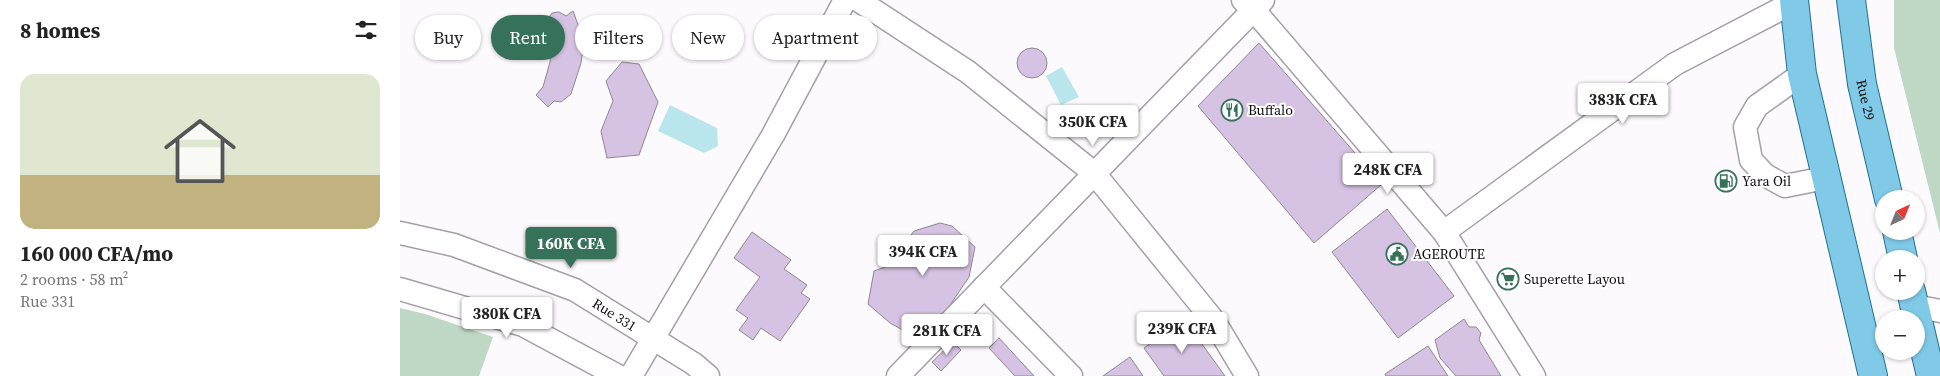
<!DOCTYPE html>
<html lang="en">
<head>
<meta charset="utf-8">
<style>
	body { margin:0; font-family:"Source Serif 4",serif; background:#f6f6f6; color:#222; height:100vh; display:flex; flex-direction:column; font-size:19px; white-space:nowrap }
	* { box-sizing:border-box; margin:0 }
	p { font-size:16px; color:#767676 }
	.icon { flex:none; width:28px; height:28px; fill:none; stroke:currentColor; stroke-width:2; stroke-linecap:round; stroke-linejoin:round }
	.map { position:relative; flex:1; overflow:hidden }
	.details { display:flex; flex-direction:column; background:#fff; width:400px }
	.details>* { flex:none }
	.banner { position:absolute; left:15px; top:15px; width:475px; height:45px; display:flex; gap:10px }
	.needle { width:32px; rotate:43deg }
	.fabs { position:absolute; left:1475px; top:190px; display:grid; gap:10px }
	.fabs a { display:grid; place-items:center; width:50px; height:50px; border-radius:50%; background:#fff; box-shadow:0 1px 4px #0004; font-size:25px }
	.price { position:absolute; translate:-50% -42px; padding:0 11px; border-radius:5px; background:#fff; color:#222; font-size:16px; line-height:32px; filter:drop-shadow(0 1px 2px #0008) }
	.price::after { content:''; position:absolute; left:50%; top:30px; width:15px; height:11px; margin-left:-8px; background:inherit; clip-path:polygon(0 0,100% 0,50% 100%) }
	.price.active { background:#36715a; color:#fff }
	ul { padding:0; list-style:none }
	li { display:grid; align-content:center; gap:10px; height:265px; padding:0 20px }
	li+li { border-top:1px solid #e0e0e0 }
	li span { display:grid; place-items:center; height:155px; border-radius:15px; color:#555 }
	li>.icon { margin-inline-start:auto }
	span .icon { width:90px; height:90px; fill:#fffc; stroke-width:1 }
	li b { font-size:21px }
	h2 { display:flex; justify-content:space-between; align-items:center; height:60px; padding:0 20px; font-size:21px }
	.chip { padding:0 18px; border-radius:22px; background:#fff; box-shadow:0 1px 4px #0004; font-size:18px; line-height:45px }
	.chip.active { background:#36715a; color:#fff }
	main { display:flex; flex:1; min-height:0 }
	.map>svg:first-child { display:block }
	.green { fill:#bed8c5 }
	.water { fill:#b8e6ec }
	.building { fill:#d6c2e2; stroke:#8e8891 }
	.lines { fill:none; stroke-linecap:round; stroke-linejoin:round }
	.minor-casing { stroke:#a59fa8; stroke-width:25 }
	.major-casing { stroke:#227091; stroke-width:30 }
	.minor { stroke:#fff; stroke-width:22 }
	.major { stroke:#80c9e7; stroke-width:28 }
	.labels { text-anchor:middle; stroke-width:4; stroke-linejoin:round; paint-order:stroke }
	.street-label { font-size:14px; fill:#0f0d10; stroke:#fff }
	.poi-label { font-size:14px; fill:#0f0d10; stroke:#fff; text-anchor:start }
</style>
</head>
<body>
<main>
<section class="details">
<h2>8 homes<svg class="icon" aria-label="filters" viewBox="0 0 24 24"><path d="M4 7h16M4 17h16"/><circle cx="9" cy="7" r="2"/><circle cx="15" cy="17" r="2"/></svg></h2>
<ul>
<li><span style="background:linear-gradient(#dfe7d0 65%,#c2b280 0)"><svg class="icon" aria-label="home" viewBox="0 0 24 24"><path d="M3 11l9-7 9 7M6 9v11h12V9"/></svg></span><div><b>160 000 CFA/mo</b><p>2 rooms · 58 m²</p><p>Rue 331</p></div></li>
</ul>
</section>
<div class="map">
<svg width="1540" height="376" viewBox="0 0 1540 376">
	<rect width="100%" height="100%" fill="#fdfafe"/>
	<!-- green -->
	<path class="green" d="M1494,0h46v233l-46,-185z
		M0,308l25,6 68,23 -14,39h-79z"/>
	<!-- water -->
	<path class="water" d="M662,67l17,30 -18,8 -15,-29z
		M270,105l47,23 1,18 -14,7 -46,-22z"/>
	<!-- building -->
	<path class="building" d="M173,11l11,30 -3,22 -10,31 -10,8 -7,-1 -6,6 -12,-12 7,-8 7,-25 1,-27 -4,1 -7,-6 12,-17 7,-1 7,4z
		M859,43l123,141 -68,59 -116,-137z
		M617 63a15 15 0 1 1 30 0a15 15 0 1 1-30 0Z
		M222,62l17,2 19,38 -19,53 -32,3 -6,-27 12,-30 -7,-20z
		M987,209l67,87 -56,42 -66,-86z
		M540,223l12,3 23,21 -6,30 -23,34 -38,22 -18,-10 -22,-19 6,-33 14,-5 26,-35z
		M352,232l39,28 -7,9 23,16 -6,8 9,6 -30,42 -19,-13 -8,12 -14,-10 9,-12 -12,-8 24,-33 -26,-19z
		M784,319l41,57h-61l-20,-28z
		M1064,319l5,8h7l5,6 -2,7 22,36h-45l-16,-18 -5,-18z
		M599,338l35,38h-19l-26,-28z
		M553,342l8,8 -20,21 -9,-9z
		M1028,346l20,30h-62l-1,-2z
		M730,357l13,19h-40z"/>
	<g class="lines">
		<!-- minor casing -->
		<g class="minor-casing">
			<g id="minor">
				<path d="M458,0l110,72 126,101 120,148 33,55"/>
				<path d="M843,0l10,9 191,223 90,144"/>
				<path d="M1402,74l-45,32 -12,21 6,33 14,15 20,11 40,-8"/>
				<path d="M1044,232l231,-168 119,-62"/>
				<path id="s1" d="M0,233l54,12 121,45 119,74 14,12"/>
				<path d="M584,287l87,89"/>
				<path d="M0,289l123,36 95,51"/>
				<path d="M1514,306l26,5"/>
				<path d="M231,376l142,-241 72,-135"/>
				<path d="M498,376l365,-376"/>
			</g>
		</g>
		<!-- major casing -->
		<g class="major-casing">
			<g id="major">
				<path d="M1394,0l8,74 71,302"/>
				<path id="s2" d="M1451,0l11,84 27,115"/>
				<path d="M1497,231l6,28"/>
				<path d="M1511,291l20,85"/>
			</g>
		</g>
		<!-- minor -->
		<use href="#minor" class="minor"/>
		<!-- major -->
		<use href="#major" class="major"/>
	</g>
	<!-- icons -->
	<defs>
		<g id="restaurant-ring" transform="scale(1.125)"><circle r="9.5" fill="#fff" stroke="#36715a" stroke-width="1.5"/><path d="M-5-6h1v4h1v-4h1v4h1v-4h1v5L-1.5 .5V6h-2V.5L-5-1ZM5-6V6H3V1.5H1.5Q1.5-4 5-6Z" fill="#36715a"/></g>
		<g id="fuel-ring" transform="scale(1.125)"><circle r="9.5" fill="#fff" stroke="#36715a" stroke-width="1.5"/><path d="M-5.5-6h7V0h2V4h1.3V-2.5L3-4.5l.8-.8L6-3V5H2.5V1h-1V6h-7ZM-4.2-4.7v3.2H.2V-4.7Z" fill="#36715a"/></g>
		<g id="civic-ring" transform="scale(1.125)"><circle r="9.5" fill="#fff" stroke="#36715a" stroke-width="1.5"/><path d="M-.6-6.5H3V-4.5H.6V-3L4-1V1h2V6H-6V1h2V-1L-.6-3ZM-1.2 2.5V6h2.4V2.5Z" fill="#36715a"/></g>
		<g id="supermarket-ring" transform="scale(1.125)"><circle r="9.5" fill="#fff" stroke="#36715a" stroke-width="1.5"/><path d="M-6-5.5h2.5l.6 2H6L4.5 2H-2.5L-4.4-4H-6ZM-1.5 3.2a1.3 1.3 0 1 0 .1 0ZM3 3.2a1.3 1.3 0 1 0 .1 0Z" fill="#36715a"/></g>
	</defs>
	<g fill-rule="evenodd">
		<use href="#restaurant-ring" x="832" y="110"/>
		<use href="#fuel-ring" x="1326" y="181"/>
		<use href="#civic-ring" x="997" y="254"/>
		<use href="#supermarket-ring" x="1108" y="279"/>
	</g>
	<g class="labels">
		<!-- street labels -->
		<g class="street-label">
			<text dy="5" stroke="none"><textPath href="#s2" startOffset="101">Rue 29</textPath></text>
			<text dy="5" stroke="none"><textPath href="#s1" startOffset="231">Rue 331</textPath></text>
		</g>
		<!-- poi labels -->
		<g class="poi-label">
			<text x="848" y="115">Buffalo</text>
			<text x="1342" y="186">Yara Oil</text>
			<text x="1013" y="259">AGEROUTE</text>
			<text x="1124" y="284">Superette Layou</text>
		</g>
	</g>
</svg>
<div class="fabs">
<a><svg class="needle" viewBox="-14 -14 28 28"><path d="M0-13l5 13h-10z" fill="#e53935"/><path d="M0 13l5-13h-10z" fill="#767676"/></svg></a>
<a>+</a>
<a>−</a>
</div>
<b class="price" style="left:1223px;top:125px">383K CFA</b>
<b class="price" style="left:693px;top:147px">350K CFA</b>
<b class="price" style="left:988px;top:195px">248K CFA</b>
<b class="price active" style="left:171px;top:269px">160K CFA</b>
<b class="price" style="left:523px;top:277px">394K CFA</b>
<b class="price" style="left:107px;top:339px">380K CFA</b>
<b class="price" style="left:782px;top:354px">239K CFA</b>
<b class="price" style="left:547px;top:356px">281K CFA</b>
<div class="banner">
<a class="chip">Buy</a>
<a class="chip active">Rent</a>
<a class="chip">Filters</a>
<a class="chip">New</a>
<a class="chip">Apartment</a>
</div>
</div>
</main>
</body>
</html>
